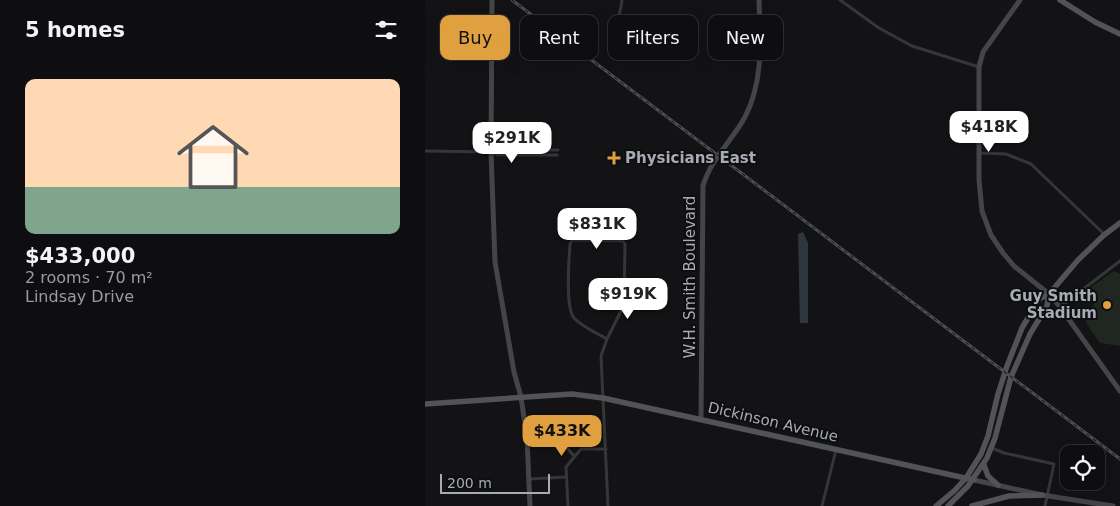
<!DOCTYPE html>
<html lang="en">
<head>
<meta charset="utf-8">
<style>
	body { margin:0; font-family:"DejaVu Sans",sans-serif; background:#171719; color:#f1f3f6; height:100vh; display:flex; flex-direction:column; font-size:19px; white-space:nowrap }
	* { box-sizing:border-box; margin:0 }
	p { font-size:16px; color:#9b9c9f }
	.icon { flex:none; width:28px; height:28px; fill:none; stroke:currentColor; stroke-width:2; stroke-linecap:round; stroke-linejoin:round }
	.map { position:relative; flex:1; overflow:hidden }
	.panel { display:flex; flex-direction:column; background:#0e0e10; width:425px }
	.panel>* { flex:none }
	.hud { position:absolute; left:15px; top:15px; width:475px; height:45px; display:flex; gap:10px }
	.controls { position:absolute; left:635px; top:445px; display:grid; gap:10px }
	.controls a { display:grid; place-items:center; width:45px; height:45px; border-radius:10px; background:#0e0e10; box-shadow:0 5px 20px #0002,0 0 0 1px #2e2e30; font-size:25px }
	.scale { position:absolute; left:15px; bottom:12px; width:110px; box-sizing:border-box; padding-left:5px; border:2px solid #a6abb4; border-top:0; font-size:14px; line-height:18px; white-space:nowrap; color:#a6abb4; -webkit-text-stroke:4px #0e0e10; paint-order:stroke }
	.price { position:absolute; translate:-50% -42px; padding:0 11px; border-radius:10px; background:#fff; color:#222; font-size:16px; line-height:32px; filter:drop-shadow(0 1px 2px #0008) }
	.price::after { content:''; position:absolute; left:50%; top:30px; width:15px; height:11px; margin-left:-8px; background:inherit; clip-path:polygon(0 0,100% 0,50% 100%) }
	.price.current { background:#e0a040; color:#111 }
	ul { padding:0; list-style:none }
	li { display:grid; align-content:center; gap:10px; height:265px; padding:0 25px }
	li span { display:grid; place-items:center; height:155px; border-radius:10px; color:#555 }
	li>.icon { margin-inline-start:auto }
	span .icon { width:90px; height:90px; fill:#fffc; stroke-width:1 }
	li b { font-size:21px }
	h2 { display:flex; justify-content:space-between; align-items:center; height:60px; padding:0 25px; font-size:21px }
	.chip { padding:0 18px; border-radius:10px; background:#0e0e10; box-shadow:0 5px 20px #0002,0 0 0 1px #2e2e30; font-size:18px; line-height:45px }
	.chip.current { background:#e0a040; color:#111 }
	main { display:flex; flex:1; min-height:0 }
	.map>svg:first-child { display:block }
	.green { fill:#202720 }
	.water { fill:#2e373c }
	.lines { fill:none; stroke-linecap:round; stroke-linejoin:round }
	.street { stroke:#353639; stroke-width:3 }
	.secondary { stroke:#434549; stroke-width:5 }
	.primary { stroke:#515358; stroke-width:5.5 }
	.rail-casing { stroke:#4c4e52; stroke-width:3 }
	.rail { stroke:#0e0e10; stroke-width:1; stroke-dasharray:4; stroke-linecap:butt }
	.poi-dot { fill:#e0a040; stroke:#0e0e10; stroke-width:2 }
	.labels { text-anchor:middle; stroke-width:4; stroke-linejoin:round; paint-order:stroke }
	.poi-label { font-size:15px; font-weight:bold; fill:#a6abb4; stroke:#0e0e10; text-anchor:start }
	.street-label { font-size:15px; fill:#a6abb4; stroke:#0e0e10 }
</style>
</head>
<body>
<main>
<section class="panel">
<h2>5 homes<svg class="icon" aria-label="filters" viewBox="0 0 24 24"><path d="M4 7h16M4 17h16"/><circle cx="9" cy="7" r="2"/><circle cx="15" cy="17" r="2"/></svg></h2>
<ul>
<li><span style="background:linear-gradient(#ffd9b3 70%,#7fa58c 0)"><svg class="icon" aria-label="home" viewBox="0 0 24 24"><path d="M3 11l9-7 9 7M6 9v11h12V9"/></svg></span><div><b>$433,000</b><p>2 rooms · 70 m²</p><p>Lindsay Drive</p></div></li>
</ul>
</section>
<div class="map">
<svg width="695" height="506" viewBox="0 0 695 506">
	<rect width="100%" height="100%" fill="#131315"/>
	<!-- green -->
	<path class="green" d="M689,271l6,3v72l-20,-3 -14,-20 1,-7 4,1 5,-23 -5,-7z"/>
	<!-- water -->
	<path class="water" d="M378,232l5,11v80h-8l-2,-89z"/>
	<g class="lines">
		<!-- street -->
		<path class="street" d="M415,0l39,28 33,18 67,21
			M192,22l4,-15 1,-7
			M0,151l66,1 7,3h59
			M66,152l7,-3 60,1
			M554,153l27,1 25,10 73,70
			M635,307l60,-46
			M182,339c-10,-6 -25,-12 -33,-21 -9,-11 -5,-58 -4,-74l2,-4 51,1 2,3 -1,61 -17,34 -6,17 7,150
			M114,445l24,-2 11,13
			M567,448l12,5 50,11 -9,42
			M105,479l36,-2
			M143,506l-2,-39 15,-18h25
			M397,506l14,-56"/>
		<!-- secondary -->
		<path class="secondary" d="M67,0l-1,152 4,110 19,110 7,25 6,41 3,68
			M595,0l-37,52 -4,15v113l3,31 9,24 12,18 11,13 35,28 11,13 60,84
			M276,419l2,-233c7,-26 29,-45 42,-69 19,-37 15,-77 14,-117
			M549,480l68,15 71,11"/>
		<!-- primary -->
		<path class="primary" d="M635,0l35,22 25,12
			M0,404l147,-10 31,4 371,82
			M559,465l4,11 10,9
			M511,506l18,-15 12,-13 15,-24 7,-18 10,-42 9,-28 15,-38 17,-29 10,-5 29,-34 26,-25 16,-12
			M523,506l20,-20 19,-28 8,-20 16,-61 19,-43 17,-28 2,-12
			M547,506l37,-10 33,-1"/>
		<!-- rail casing -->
		<g class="rail-casing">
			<path id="rail" d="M87,0l608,459"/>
		</g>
		<!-- rail -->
		<use href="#rail" class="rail"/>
	</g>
	<!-- markers -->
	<g class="poi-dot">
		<path d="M186.5 150.5h5v5h5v5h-5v5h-5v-5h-5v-5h5z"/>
		<circle cx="682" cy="305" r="5"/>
	</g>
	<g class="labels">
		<!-- poi labels -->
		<g class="poi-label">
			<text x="200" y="163">Physicians East</text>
			<text x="672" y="301" text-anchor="end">Guy Smith<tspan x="672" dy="17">Stadium</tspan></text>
		</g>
		<!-- street labels -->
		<g class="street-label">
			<text transform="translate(265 277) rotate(-90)" y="5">W.H. Smith Boulevard</text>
			<text transform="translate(348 422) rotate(13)" y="5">Dickinson Avenue</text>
		</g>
	</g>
</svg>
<div class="controls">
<a><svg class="icon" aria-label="locate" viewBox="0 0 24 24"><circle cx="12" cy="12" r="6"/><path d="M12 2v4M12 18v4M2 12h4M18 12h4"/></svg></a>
</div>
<div class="scale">200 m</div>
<b class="price" style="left:564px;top:153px">$418K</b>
<b class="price" style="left:87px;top:164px">$291K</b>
<b class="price" style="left:172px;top:250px">$831K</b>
<b class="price" style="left:203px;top:320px">$919K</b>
<b class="price current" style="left:137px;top:457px">$433K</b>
<div class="hud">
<a class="chip current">Buy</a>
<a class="chip">Rent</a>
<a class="chip">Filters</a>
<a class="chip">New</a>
</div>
</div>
</main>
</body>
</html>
